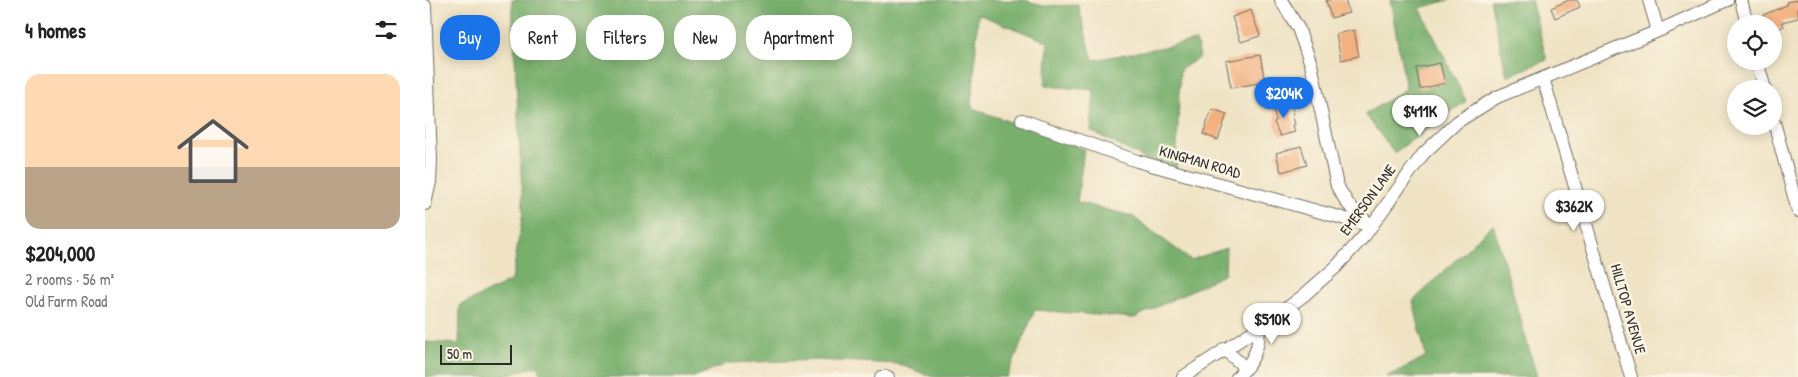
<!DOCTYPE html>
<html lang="en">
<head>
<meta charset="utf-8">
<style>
	body { margin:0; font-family:"Patrick Hand",sans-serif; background:#f6f6f6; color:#222; height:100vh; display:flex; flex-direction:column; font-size:19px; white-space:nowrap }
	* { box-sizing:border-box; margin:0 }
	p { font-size:16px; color:#767676 }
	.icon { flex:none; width:28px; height:28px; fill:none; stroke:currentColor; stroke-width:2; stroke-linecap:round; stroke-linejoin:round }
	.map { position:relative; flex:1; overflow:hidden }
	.side { display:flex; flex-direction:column; background:#fff; width:425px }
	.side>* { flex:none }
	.hud { position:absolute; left:15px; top:15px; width:475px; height:45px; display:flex; gap:10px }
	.fabs { position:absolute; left:1302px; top:15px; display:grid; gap:10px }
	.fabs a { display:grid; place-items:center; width:55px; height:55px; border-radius:50%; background:#fff; box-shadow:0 2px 12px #0003; font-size:25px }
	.scale { position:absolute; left:15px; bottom:12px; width:72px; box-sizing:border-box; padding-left:5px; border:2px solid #2b2b2b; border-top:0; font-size:14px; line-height:18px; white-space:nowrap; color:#2b2b2b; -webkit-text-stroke:4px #fcf5e5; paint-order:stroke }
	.price { position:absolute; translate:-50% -42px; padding:0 11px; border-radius:18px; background:#fff; color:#222; font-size:16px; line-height:32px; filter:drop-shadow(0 1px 2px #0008) }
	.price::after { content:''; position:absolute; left:50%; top:30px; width:15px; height:11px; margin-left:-8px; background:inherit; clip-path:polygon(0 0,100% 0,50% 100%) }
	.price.current { background:#1a73e8; color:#fff }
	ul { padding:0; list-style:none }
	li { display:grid; align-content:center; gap:10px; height:265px; padding:0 25px }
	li+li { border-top:1px solid #e0e0e0 }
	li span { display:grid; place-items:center; height:155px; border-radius:15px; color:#555 }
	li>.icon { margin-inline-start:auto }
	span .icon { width:90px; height:90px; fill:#fffc; stroke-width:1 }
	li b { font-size:21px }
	h2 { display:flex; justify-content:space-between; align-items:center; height:60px; padding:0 25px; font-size:21px }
	.pill { padding:0 18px; border-radius:20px; background:#fff; box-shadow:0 2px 12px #0003; font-size:18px; line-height:45px }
	.pill.current { background:#1a73e8; color:#fff }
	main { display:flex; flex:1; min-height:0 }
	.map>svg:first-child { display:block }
	.forest { fill:#78af6c; stroke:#526d4c }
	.building { fill:#f3b080 }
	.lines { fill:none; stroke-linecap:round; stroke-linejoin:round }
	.minor-casing { stroke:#706b61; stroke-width:14 }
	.minor { stroke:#fff; stroke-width:12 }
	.labels { text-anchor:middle; stroke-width:5; stroke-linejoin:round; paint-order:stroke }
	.street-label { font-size:15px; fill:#2b2b2b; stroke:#fcf5e5 }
</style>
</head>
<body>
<main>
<section class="side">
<h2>4 homes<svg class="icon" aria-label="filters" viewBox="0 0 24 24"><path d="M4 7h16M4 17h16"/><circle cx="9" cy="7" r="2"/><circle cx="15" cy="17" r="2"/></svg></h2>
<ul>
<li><span style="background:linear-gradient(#ffd9b3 60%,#b9a48a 0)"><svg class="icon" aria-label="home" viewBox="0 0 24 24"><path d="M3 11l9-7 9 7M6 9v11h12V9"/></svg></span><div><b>$204,000</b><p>2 rooms · 56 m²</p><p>Old Farm Road</p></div></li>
</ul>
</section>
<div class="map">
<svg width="1373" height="377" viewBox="0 0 1373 377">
	<rect width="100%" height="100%" fill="#fcf5e5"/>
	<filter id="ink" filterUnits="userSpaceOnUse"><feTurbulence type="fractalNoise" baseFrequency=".02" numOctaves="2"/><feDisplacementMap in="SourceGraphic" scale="10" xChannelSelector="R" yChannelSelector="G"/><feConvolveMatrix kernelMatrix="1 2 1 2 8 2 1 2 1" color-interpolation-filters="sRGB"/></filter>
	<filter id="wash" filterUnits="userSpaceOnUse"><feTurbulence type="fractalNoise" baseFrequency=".0096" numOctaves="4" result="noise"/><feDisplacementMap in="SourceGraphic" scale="20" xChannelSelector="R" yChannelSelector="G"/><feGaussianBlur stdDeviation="1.12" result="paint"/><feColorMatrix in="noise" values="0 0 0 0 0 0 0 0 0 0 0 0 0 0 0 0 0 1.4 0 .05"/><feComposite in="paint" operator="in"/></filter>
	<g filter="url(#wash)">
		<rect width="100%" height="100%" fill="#efe3c4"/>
		<!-- forest -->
		<path class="forest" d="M87,0h513l18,6 35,-1 15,55 103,-19 4,16 -20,13 -4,105 -85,-44 3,-41 -49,-4 3,-44 -70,-28 -6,94 112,41 -7,53 55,14 59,44 35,-12 -1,26 -91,44 -99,-8 -28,67h-74l-35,-13 -81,-4 -89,3 -34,14h-152l-4,-11 -35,10v1h-78v-35l34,2 1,-38 52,-26 11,-68z
			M965,0h59l-29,8 46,93 -72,52 -29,-39 41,-25z
			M1065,0h41l16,60 -40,16z
			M1068,224l44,153h-151l40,-20 -13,-56z"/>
		<g id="blocks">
			<!-- building -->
			<path class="building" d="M901,0h19l4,13 -18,5z
				M1144,0h8l3,7 -25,11 -4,-10z
				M1373,0v18l-16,4 2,4 -10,5v-7h-8l-3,-9 24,-10 -1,-3z
				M826,10l9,26 -19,6 -9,-25z
				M929,30l5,26 -18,4 -5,-26z
				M835,55l5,27 -34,6 -5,-27z
				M1015,63l5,20 -25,6 -4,-21z
				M866,103l3,11h-2l3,10 -2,1 2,7 -15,4 -6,-14 2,-1 -3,-13z
				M787,109l15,5 -9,26 -15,-6z
				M876,146l6,19 -26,7 -5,-19z"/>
		</g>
	</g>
	<g filter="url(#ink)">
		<use href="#blocks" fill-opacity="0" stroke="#706b61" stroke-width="1"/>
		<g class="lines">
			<!-- minor casing -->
			<g class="minor-casing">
				<path id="minor" d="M856,0l17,28 13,36 26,122 11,18 21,20
					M1224,0l9,31
					M1316,0l6,24
					M0,6l6,154 -1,22 -5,22
					M1332,61l8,28
					M1118,78l88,299
					M597,120l115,41 234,65
					M1349,122l24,89
					M799,349l17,15 2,7
					M456,377h7
					M758,377l92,-60 28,-21 33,-29 29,-32 58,-81 34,-32 40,-25 161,-66 69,-31
					M812,377c15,-13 24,-31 21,-51"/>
			</g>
			<!-- minor -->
			<use href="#minor" class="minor"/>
		</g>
	</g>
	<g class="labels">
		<!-- street labels -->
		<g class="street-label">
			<text transform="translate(775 162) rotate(16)" y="5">KINGMAN ROAD</text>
			<text transform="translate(943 200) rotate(-54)" y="5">EMERSON LANE</text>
			<text transform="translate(1203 309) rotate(74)" y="5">HILLTOP AVENUE</text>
		</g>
	</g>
</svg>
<div class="fabs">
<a><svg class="icon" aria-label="locate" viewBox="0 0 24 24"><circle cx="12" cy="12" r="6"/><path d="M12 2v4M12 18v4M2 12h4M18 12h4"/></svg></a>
<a><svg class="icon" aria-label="layers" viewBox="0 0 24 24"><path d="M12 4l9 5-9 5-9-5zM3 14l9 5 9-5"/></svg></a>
</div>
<div class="scale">50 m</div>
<b class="price current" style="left:859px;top:119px">$204K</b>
<b class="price" style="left:995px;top:137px">$411K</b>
<b class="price" style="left:1149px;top:232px">$362K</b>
<b class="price" style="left:847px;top:345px">$510K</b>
<div class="hud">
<a class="pill current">Buy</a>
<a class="pill">Rent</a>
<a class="pill">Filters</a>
<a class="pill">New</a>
<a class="pill">Apartment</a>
</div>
</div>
</main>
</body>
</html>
